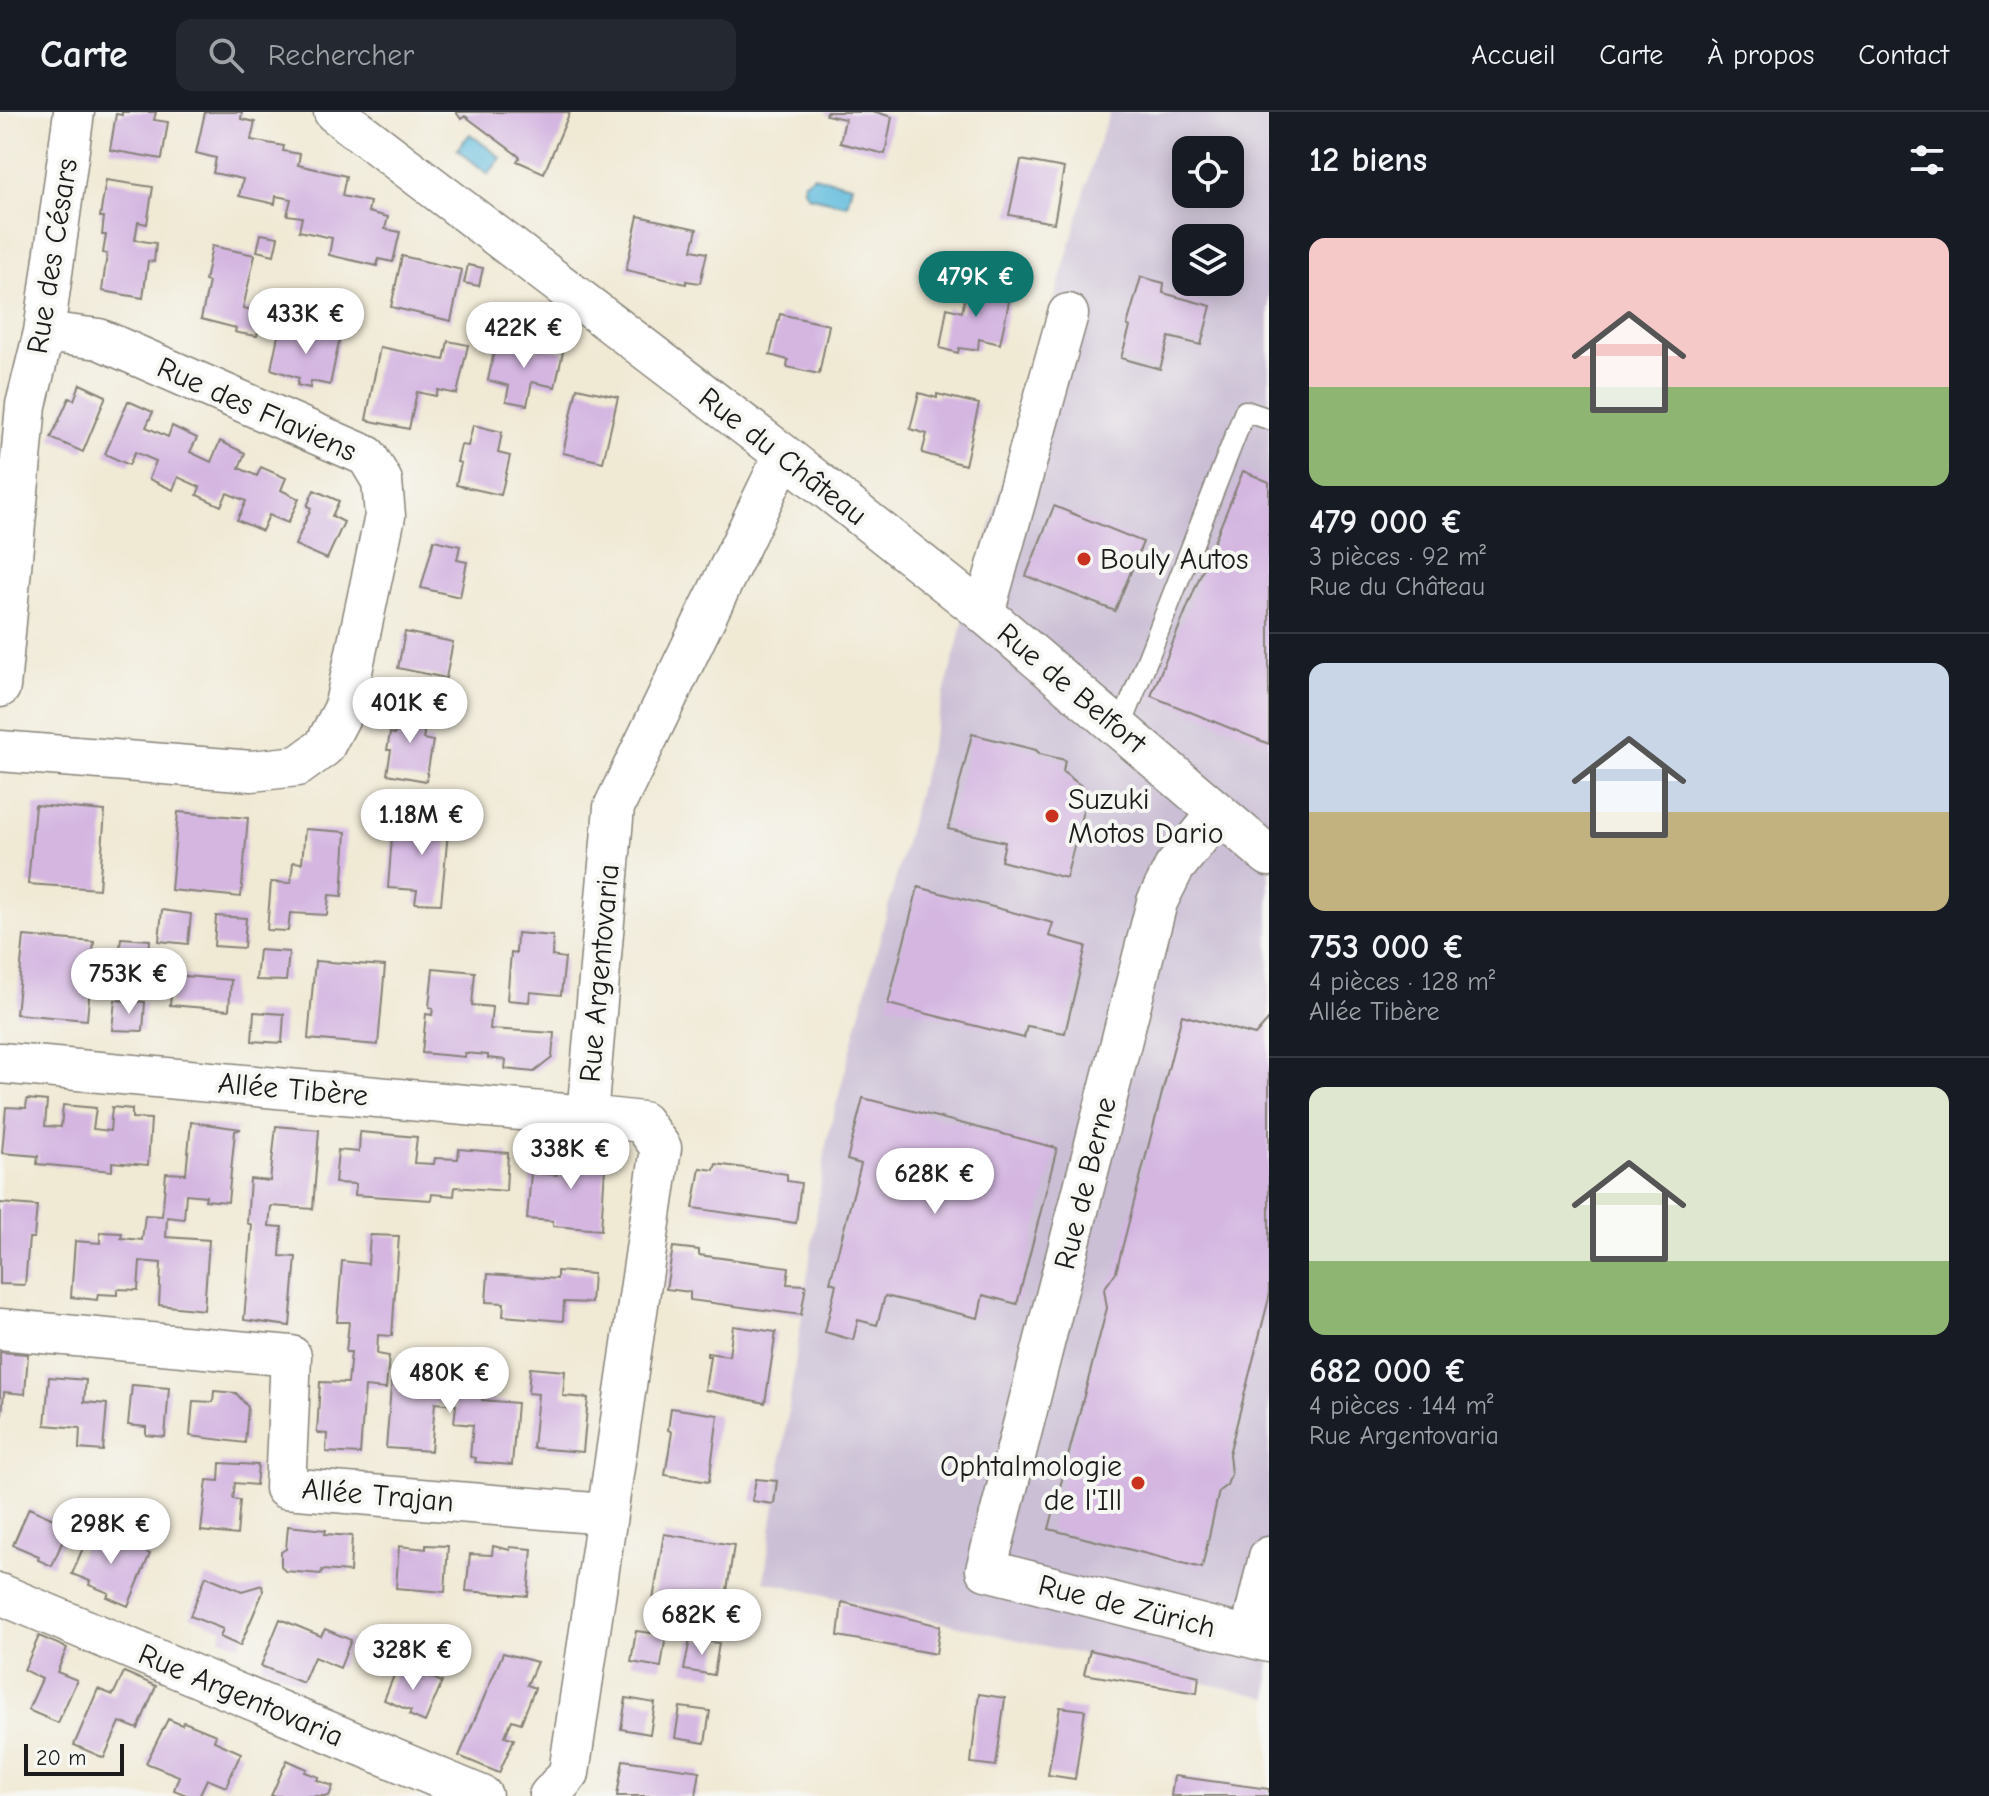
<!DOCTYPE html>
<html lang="fr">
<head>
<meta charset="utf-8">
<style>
	body { margin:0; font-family:"Comic Neue",sans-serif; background:#242831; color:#f1f3f6; height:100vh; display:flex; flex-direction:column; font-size:30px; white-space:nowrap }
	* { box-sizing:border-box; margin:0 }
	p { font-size:26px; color:#9ea1a6 }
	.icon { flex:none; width:44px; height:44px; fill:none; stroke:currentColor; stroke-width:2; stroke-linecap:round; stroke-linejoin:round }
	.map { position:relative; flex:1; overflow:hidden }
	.details { display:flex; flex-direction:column; background:#171b24; width:720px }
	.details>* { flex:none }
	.buttons { position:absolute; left:1172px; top:24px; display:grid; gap:16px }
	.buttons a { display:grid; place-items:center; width:72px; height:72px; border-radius:16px; background:#171b24; box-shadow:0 4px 20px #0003; font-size:40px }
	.scale { position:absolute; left:24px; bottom:20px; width:100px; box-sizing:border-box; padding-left:8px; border:4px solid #1c1c1c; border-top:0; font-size:22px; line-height:28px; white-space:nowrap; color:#1c1c1c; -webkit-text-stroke:6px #f6f6f2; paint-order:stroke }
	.price { position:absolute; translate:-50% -68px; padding:0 18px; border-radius:28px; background:#fff; color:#222; font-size:26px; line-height:52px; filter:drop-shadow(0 2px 4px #0008) }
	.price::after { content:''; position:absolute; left:50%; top:48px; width:24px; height:18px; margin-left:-12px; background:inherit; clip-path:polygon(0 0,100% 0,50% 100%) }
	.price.on { background:#0f766e; color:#fff }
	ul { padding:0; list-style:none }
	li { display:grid; align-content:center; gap:16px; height:424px; padding:0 40px }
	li+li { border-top:2px solid #363941 }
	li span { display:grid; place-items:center; height:248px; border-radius:16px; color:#555 }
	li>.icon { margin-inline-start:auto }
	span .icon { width:144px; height:144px; fill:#fffc; stroke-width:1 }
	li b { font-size:34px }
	h2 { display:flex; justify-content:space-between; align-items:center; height:96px; padding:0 40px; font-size:34px }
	header { display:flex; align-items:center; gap:48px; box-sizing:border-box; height:112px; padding:0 40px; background:#171b24; border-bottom:2px solid #363941 }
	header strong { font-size:38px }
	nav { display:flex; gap:44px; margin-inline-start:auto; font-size:28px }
	.search { width:560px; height:72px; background:#242831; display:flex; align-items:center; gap:20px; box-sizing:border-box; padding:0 28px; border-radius:16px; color:#9ea1a6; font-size:30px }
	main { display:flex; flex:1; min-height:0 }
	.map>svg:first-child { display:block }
	.industrial { fill:#cbbfd5; fill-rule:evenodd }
	.water { fill:#60bcde; stroke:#3e6c7d; stroke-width:2 }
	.building { fill:#d4b6e1 }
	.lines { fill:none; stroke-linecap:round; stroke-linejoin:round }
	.lane-casing { stroke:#868278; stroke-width:23 }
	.street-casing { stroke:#868278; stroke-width:43 }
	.lane { stroke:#fff; stroke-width:20 }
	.street { stroke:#fff; stroke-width:40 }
	.poi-dot { fill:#c8321e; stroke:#f6f6f2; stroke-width:3 }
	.labels { text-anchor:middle; stroke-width:8; stroke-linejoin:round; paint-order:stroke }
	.street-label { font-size:30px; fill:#1c1c1c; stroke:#f6f6f2 }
	.poi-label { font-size:30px; fill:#1c1c1c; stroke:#f6f6f2; text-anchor:start }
</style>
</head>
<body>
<header>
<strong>Carte</strong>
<div class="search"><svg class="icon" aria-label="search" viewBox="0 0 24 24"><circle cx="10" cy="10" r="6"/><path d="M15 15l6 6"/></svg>Rechercher</div>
<nav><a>Accueil</a><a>Carte</a><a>À propos</a><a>Contact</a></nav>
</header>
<main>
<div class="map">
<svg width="1269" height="1684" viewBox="0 0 1269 1684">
	<rect width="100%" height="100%" fill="#f6f6f2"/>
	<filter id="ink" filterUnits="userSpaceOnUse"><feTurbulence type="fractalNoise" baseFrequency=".0125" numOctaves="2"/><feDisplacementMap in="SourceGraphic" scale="16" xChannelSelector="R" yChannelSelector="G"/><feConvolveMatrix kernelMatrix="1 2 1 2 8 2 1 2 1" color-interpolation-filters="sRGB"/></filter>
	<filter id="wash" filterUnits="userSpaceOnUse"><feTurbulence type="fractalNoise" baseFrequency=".006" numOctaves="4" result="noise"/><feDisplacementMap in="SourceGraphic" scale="32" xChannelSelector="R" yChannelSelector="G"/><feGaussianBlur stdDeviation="1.8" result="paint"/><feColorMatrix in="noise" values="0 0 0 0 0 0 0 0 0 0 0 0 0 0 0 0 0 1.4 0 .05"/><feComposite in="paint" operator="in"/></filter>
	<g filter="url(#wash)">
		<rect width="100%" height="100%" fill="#f0e9d4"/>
		<!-- industrial -->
		<path class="industrial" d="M1110,0h159v1586l-505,-117 63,-441 131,-499 140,-496zM1186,38h44v44h-44zM1186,126h44v44h-44z"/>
		<!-- water -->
		<path class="water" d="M470,22l31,24 -13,16 -31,-25z
			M813,64l39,9 -5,20 -39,-9 -4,-6v-7z"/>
		<g id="blocks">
			<!-- building -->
			<path class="building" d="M122,0h34l-2,8 14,2 -6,37 -52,-9 6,-36 6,1z
				M205,0h37l-1,7 14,3 -4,18 33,6 -1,5 17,3 -2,11 48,11 -4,20 28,6 -2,10 20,5 -3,12 15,3 -7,30 -15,-3 -1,7 -48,-11 3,-17 -33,-7 3,-14 -15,-2 4,-16 -15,-3 -1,8 -36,-8 4,-17 -30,-6 3,-15 -20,-5z
				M456,0h114l-26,61 -27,-12 3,-4 -55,-41 -4,3z
				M826,0h50l16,5 -7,37 -45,-11 5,-24 -19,-4z
				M1021,48l43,8 -10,55 -45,-8z
				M106,68l47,7 -6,37 -9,-2 -3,18 21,3 -2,19 -6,-1 -5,37 -41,-7 5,-37 -4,-1 3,-18h-4l2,-18h-4z
				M638,104l59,13 -5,21 15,3 -7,30 -14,-2v3l-60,-14z
				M261,122l17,3 -4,18 -17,-4z
				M212,134l43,9 -12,53 19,4 -5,24 -19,-3 -3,-1 1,-4 -35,-9 8,-37 -4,-1z
				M402,144l60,14 -11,51 -60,-14z
				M468,153l15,3 -4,18 -15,-3z
				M1141,165l23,6 -1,10 48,13 -10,39 -32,-8 -9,32 -39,-11 9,-31 -3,-2z
				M968,171l43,9 -11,52 -21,-5 -1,10 -5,1 -14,-2 -1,5 -18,-5 7,-40 15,4z
				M780,202l49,11 -10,49 -32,-7 1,-7 -18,-5z
				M297,215l43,10 -10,48 -19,-4 -1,7 -13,-3 2,-7 -28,-9 8,-38 16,3z
				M448,229l20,4 -11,49 -19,-4 -2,6 -19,-4 -8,37 -43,-9 14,-73 64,13z
				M496,231l41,9 3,-6 23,6 -8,35 -23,-5 -5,23 -21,-4 3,-15 -21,-6z
				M80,272l26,12 -23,56 -32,-14 18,-40 5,2z
				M577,276l41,9 -15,65 -40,-9z
				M919,281l18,5v-4l42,10 -14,61 -43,-12 5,-19 -17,-5z
				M128,289l25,11 -7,15 22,10 4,-11 25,12 -7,14 21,10 9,-21 25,12 -6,15 18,8 4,-9 25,11 -5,12 18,9 -11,24 -19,-8 -7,16 -25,-11 9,-19 -19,-8 -6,13 -24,-11 3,-8 -22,-10 -5,13 -24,-11 7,-18 -21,-9 -6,13 -24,-11z
				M473,313l29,7 -4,21 12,3 -9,39 -45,-10 5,-22 -4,-1 4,-17 7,1z
				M1243,359l26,11v262l-118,-48z
				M314,378l25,11 -7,15 12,6 -17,37 -32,-14 16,-37 -4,-2z
				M1054,394l89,36 -28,69 -89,-35z
				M434,428l26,6 -3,14 10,2 -7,35 -39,-9z
				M405,520l48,10 -7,36 -48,-10z
				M401,593l27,5 -5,29 10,2 -7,40 -39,-7 4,-24h-4l3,-17 5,1z
				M972,622l64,16 4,4 25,6 -2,12 25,19 -22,87 -65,-17 4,-19 -57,-13z
				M35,693l70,6 -6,78 -71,-5z
				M414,698l36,2 -9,92 -26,-1 2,-13 -29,-2 4,-51 20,1z
				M178,700l70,6 -7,79 -70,-7z
				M305,717l41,3 -4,64 -13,-1 -2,20 -37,-2 -2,18 -21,-1 4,-48 20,1 2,-21 9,1z
				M918,775l135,36 -4,13 37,10 -21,87 -38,-7 -3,12 -136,-34z
				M162,798l29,4 -3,30 -29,-3z
				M216,804l30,2 -2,30 -30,-2z
				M517,821l36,3 -1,20 13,2 -4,37 -31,-3 -1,10 -22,-2 4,-47h5z
				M24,824l70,6 -7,78 -71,-6z
				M121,826l29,2 -2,30 -30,-2z
				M259,838l30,2 -3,29 -30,-1z
				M315,849l70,5 -7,79 -70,-6z
				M433,856l42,4 -3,33 20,2 -2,22 64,4 -2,25 -18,14 -29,-3 1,-9 -18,-2v-3l-23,-2v4l-43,-4 4,-39 6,1 1,-7 -4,-1z
				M173,863l58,5 -2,30 -59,-5z
				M115,888l30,2 -2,29 -31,-1z
				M254,900l30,2 -2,29 -30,-2z
				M1182,903l73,20 14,-16v279l-40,156 2,20 -4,11 -8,6 -17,77 -153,-39 58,-221 -3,-19 12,-17z
				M863,986l194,50 -40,156 -34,-9 -5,23 -93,-22 -8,29 -19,-5 -5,20 -28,-8 11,-48 -6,-2 31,-118 -14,-4z
				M27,987l20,2 -2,25 16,1 2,-22 33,3 -3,21 17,2 2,-24 20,2v9l19,1 -3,46 -36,-3v9l-75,-7 1,-8 -36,-3 4,-46 20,1z
				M191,1010l50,7 -6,2 -7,71 -23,-2 1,-4 -20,-2 -2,25 -17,-2 -1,20 43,3 -5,70 -45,-5 2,-42 -21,-2 -2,29 -21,-1v6l-19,-1 -1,6 -26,-3 4,-56 25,2v-11l22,1 -1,5 21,2 3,-25 17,1 4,-43 20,1z
				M276,1014l43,4 -6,79 -42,-3 -2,20 13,1 -2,29 16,1 -6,69 -46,-6 8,-95 -5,-2 3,-44 20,2z
				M360,1020l57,5 -3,26 20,1 1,-6 23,1 1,-10 49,4 -2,38 -51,-4 -1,9 -22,-2 -1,6 -76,-5 1,-11 -21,-1 3,-33 21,2z
				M560,1035l46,5 -5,78 -48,-4v-5l-26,-2 4,-46 26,2z
				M716,1052l71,10v7l14,2 -5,40 -103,-15 7,-40 14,2z
				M0,1091l37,3 -3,32h-5l-4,47 -25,-1z
				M370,1123l29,1 -7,100 -14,-1 -1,19 12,2 -3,33 -21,-2 -5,67 -34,-2 1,-18 -10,-1 3,-51 28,1 3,-31h-5l3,-30h-12l5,-61 26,3z
				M673,1135l26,3v5l90,12 -2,17 19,1 -5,30 -111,-15v-8l-24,-3z
				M557,1159l36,3 -2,29 -27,-1 -1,19 -60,-5 1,-13 -18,-1 2,-28 69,5z
				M733,1214l43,6 -11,71 -60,-13 5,-34h-3v-3l22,3z
				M0,1240l28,2 -3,40 -21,-2 -2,23h-2z
				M437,1247l22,2 -2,27 25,1v11l35,3 -5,62 -37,-3 1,-4 -6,-1 3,-32 -19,-2 2,-18 -21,-2 -4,48 -45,-3 6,-73 44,4z
				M530,1256l35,3 -2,25 25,2 -5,54 -50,-4 5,-54 -10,-1z
				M49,1265l37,3 -2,22 23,2 -4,47 -24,-2 1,-21 -35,-3z
				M132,1273l37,3 -4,49 -19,-2v-8l-18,-2z
				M214,1279l22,2 12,14 -3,36 -55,-7 3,-35 20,1z
				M671,1296l47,7 -9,67 -44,-7 7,-43 -4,-2z
				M220,1351l38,2 -2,20 -21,-2 -2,16 7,1 -3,35 -36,-4 6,-51 12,1z
				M756,1367l21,2 -3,23 -22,-3z
				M29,1396l40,18 -17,40 -14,-6 1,-4 -26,-11z
				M288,1414l38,4 -1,4 27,2 -2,36 -28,-2 -1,4 -36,-3 -4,-5v-14l5,-3z
				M90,1419l18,7 1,-2 41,18 -22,52 -21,-9 2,-4 -20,-8 1,-4 -18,-7z
				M664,1422l70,11 -12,78 -71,-11z
				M426,1433l22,1 -3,46 -49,-4 3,-42 27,3z
				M493,1434l17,4v-3l22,2 -4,47 -62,-5 4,-37 22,1z
				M206,1464l36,15 20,-6 1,7 -23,54 -20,-9 3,-8 -33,-13z
				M842,1490l98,24 -4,28 -98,-18z
				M280,1507l41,17 4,-7 26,11 -11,28 -26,-11 -11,26 -42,-17z
				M636,1519l30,4 -5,32 -30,-5z
				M39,1524l28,12 -10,24 20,8 -19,43 -30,-13 14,-31 -18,-9z
				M690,1527l29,4 -5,32 -30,-5z
				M1090,1538l109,26 -2,17 -113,-19z
				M503,1541l34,9 -10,23 8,3 -14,35 -9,-3 -7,16 9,3 -15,34 -40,-17z
				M399,1551l43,19 -17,40 -16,-7 2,-4 -27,-11z
				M124,1560l32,14 -18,43 -18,-7 -16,36 -30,-13 24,-56 15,6z
				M979,1582l26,4 -9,68 -25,-3z
				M626,1586l29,5 -5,31 -29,-5z
				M680,1595l30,4 -5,32 -30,-5z
				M1060,1595l25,3 -10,69 -27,-4z
				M168,1607l14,6 2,-3 32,13 -2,6 27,12 -15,34 -19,-8 -8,17h-10l-15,-6 5,-14 -33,-13z
				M287,1648l20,9 -2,3 14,5 -2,3 16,6 -4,10h-58z
				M623,1648l77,11 -4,25h-79z
				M1174,1664l95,13v7h-98z"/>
		</g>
	</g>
	<g filter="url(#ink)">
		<use href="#blocks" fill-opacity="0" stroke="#868278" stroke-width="2"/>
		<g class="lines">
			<!-- lane casing -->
			<g class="lane-casing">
				<path id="lane" d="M1120,617l125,-318 24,8"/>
			</g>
			<!-- street casing -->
			<g class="street-casing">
				<path id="street" d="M334,0l450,343 200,158 285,243
					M984,501l84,-299
					M0,575l26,-282 18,-73 30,-220
					M0,639l252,20 46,-5 26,-19 20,-38 41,-193 -3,-35 -15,-25 -268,-117 -55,-7
					M1218,701l-44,55 -17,34 -171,668 283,72
					M0,951l587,53
					M0,1217l291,27 -6,132 321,26
					M0,1482l482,202
					M1250,1525l19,-80
					M549,1684l20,-23 92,-625 -19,-26 -55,-6 27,-309 170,-352"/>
			</g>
			<!-- lane -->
			<use href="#lane" class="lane"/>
			<!-- street -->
			<use href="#street" class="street"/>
		</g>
	</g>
	<!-- markers -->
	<g class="poi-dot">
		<circle cx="1084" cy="447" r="8"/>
		<circle cx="1052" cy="704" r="8"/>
		<circle cx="1138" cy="1371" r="8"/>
	</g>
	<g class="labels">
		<!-- street labels -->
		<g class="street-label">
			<text transform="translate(52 144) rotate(-81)" y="10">Rue des Césars</text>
			<text transform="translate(257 297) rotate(24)" y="10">Rue des Flaviens</text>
			<text transform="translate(783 344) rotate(38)" y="10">Rue du Château</text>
			<text transform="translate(1072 576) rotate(40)" y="10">Rue de Belfort</text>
			<text transform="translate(599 861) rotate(-85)" y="10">Rue Argentovaria</text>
			<text transform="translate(293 977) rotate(5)" y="10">Allée Tibère</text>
			<text transform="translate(1085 1071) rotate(-76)" y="10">Rue de Berne</text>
			<text transform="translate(378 1383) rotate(5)" y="10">Allée Trajan</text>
			<text transform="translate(1127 1494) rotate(14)" y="10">Rue de Zürich</text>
			<text transform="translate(241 1583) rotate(23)" y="10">Rue Argentovaria</text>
		</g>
		<!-- poi labels -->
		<g class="poi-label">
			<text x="1100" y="457">Bouly Autos</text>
			<text x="1068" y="697">Suzuki<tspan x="1068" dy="34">Motos Dario</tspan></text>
			<text x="1122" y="1364" text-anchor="end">Ophtalmologie<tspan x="1122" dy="34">de l'Ill</tspan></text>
		</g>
	</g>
</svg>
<div class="buttons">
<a><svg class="icon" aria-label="locate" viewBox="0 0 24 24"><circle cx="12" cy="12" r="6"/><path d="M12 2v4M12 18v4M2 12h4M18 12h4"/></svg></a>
<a><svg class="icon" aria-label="layers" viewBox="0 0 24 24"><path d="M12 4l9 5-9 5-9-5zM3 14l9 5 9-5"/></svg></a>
</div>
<div class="scale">20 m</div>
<b class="price on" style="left:976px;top:207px">479K €</b>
<b class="price" style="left:306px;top:244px">433K €</b>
<b class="price" style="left:524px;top:258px">422K €</b>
<b class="price" style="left:410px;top:633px">401K €</b>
<b class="price" style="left:422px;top:745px">1.18M €</b>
<b class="price" style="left:129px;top:904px">753K €</b>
<b class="price" style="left:571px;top:1079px">338K €</b>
<b class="price" style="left:935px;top:1104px">628K €</b>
<b class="price" style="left:450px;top:1303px">480K €</b>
<b class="price" style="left:111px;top:1454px">298K €</b>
<b class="price" style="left:702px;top:1545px">682K €</b>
<b class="price" style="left:413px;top:1580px">328K €</b>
</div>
<section class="details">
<h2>12 biens<svg class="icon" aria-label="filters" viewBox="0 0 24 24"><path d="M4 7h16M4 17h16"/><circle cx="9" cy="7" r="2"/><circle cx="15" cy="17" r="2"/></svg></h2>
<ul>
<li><span style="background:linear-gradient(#f6c9c9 60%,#8fb573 0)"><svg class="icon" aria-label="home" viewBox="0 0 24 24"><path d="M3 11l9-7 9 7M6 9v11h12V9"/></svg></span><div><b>479 000 €</b><p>3 pièces · 92 m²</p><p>Rue du Château</p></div></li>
<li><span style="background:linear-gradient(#c9d6e8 60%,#c2b280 0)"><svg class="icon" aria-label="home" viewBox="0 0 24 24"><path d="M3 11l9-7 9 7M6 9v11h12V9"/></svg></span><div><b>753 000 €</b><p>4 pièces · 128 m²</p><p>Allée Tibère</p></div></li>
<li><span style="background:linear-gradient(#dfe7d0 70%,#8fb573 0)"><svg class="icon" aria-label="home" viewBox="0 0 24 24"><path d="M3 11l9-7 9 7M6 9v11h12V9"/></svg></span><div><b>682 000 €</b><p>4 pièces · 144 m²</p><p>Rue Argentovaria</p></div></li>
</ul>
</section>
</main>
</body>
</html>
